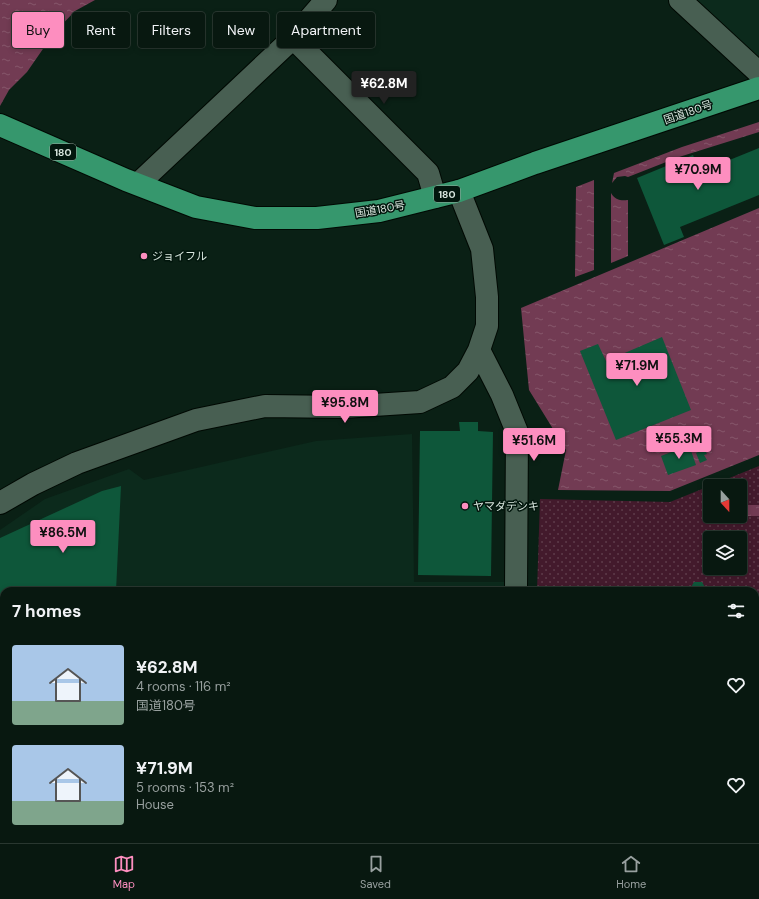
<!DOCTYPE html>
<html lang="en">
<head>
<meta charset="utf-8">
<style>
	body { margin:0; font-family:"DM Sans","Noto Sans JP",sans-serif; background:#112119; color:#f1f3f6; height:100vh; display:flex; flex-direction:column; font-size:15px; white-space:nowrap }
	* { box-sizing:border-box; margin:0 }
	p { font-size:13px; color:#98a09f }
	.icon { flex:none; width:22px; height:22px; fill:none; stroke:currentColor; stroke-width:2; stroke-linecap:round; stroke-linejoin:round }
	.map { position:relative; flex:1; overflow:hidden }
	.side { position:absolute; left:0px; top:587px; width:759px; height:256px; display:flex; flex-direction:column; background:#081810; border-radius:12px 12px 0 0; box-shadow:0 2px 6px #0003,0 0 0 1px #293730 }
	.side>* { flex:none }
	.top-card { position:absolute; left:12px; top:12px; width:400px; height:36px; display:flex; gap:8px }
	.needle { width:26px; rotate:159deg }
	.buttons { position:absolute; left:703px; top:479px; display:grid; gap:8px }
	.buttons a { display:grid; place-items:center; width:44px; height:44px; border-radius:4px; background:#081810; box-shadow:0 2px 6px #0003,0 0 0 1px #293730; font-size:20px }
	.price { position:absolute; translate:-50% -34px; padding:0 9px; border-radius:4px; background:#fd8ebf; color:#111; font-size:13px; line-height:26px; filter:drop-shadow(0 1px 2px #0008) }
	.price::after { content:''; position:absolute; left:50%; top:24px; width:12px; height:9px; margin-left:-6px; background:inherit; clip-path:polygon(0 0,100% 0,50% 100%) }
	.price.current { background:#222; color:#fff }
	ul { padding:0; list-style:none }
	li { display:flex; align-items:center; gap:12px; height:100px; padding:0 12px }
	li span { display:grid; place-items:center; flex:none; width:112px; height:80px; border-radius:4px; color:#555 }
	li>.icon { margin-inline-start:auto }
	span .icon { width:48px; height:48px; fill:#fffc; stroke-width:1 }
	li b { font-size:17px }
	h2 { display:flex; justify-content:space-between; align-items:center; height:48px; padding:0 12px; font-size:17px }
	.tag { padding:0 14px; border-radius:4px; background:#081810; box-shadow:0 2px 6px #0003,0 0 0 1px #293730; font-size:14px; line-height:36px }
	.tag.current { background:#fd8ebf; color:#111 }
	.tab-bar { display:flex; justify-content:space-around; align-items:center; height:56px; border-top:1px solid #293730; background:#081810; font-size:11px; color:#98a09f }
	.tab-bar a { display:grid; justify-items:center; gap:2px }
	.tab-bar .current { color:#fd8ebf }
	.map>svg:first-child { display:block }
	.built { fill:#0c2a1c }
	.park { fill:url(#park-dots); fill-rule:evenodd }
	.water { fill:url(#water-ripples) }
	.building { fill:#0e573a }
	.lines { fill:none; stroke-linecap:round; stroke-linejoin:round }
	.minor-casing { stroke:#000903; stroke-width:24 }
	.highway-casing { stroke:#000903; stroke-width:24 }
	.minor { stroke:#485f52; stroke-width:22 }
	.highway { stroke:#36976d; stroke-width:22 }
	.rail { stroke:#86978e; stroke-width:3 }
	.poi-dot { fill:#fd8ebf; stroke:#02160d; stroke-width:1.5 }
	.labels { text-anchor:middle; stroke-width:3; stroke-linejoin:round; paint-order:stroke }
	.shield { fill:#02160d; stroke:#98a8a0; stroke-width:1 }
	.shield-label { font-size:10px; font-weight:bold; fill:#d9e7df }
	.street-label { font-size:11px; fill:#d9e7df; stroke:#02160d }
	.poi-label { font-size:11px; fill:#d9e7df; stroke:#02160d; text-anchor:start }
</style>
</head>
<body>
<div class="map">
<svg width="759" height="843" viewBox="0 0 759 843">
	<defs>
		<pattern id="park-dots" width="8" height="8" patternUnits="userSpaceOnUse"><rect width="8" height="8" fill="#431a2c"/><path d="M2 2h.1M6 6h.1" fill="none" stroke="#5e3b4a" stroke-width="1.8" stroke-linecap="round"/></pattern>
		<pattern id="water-ripples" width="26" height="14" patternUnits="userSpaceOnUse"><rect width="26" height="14" fill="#723b53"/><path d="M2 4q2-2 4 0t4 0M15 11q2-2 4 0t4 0" fill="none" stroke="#86576b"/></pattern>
	</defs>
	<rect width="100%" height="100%" fill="#0a2015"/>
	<!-- built -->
	<path class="built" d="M697,0h62v59z
		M412,434l2,148h92v9h-502v126l-4,-2v-185l45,-31 84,-30 15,11 172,-39z
		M235,839h262v4h-251z"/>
	<!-- park -->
	<path class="park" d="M759,466v377h-232v-4h228v-248h-218l3,-92 130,3zM710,486h30v30h-30zM710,538h30v30h-30z"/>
	<!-- water -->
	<path class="water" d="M0,0h95l-20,11 -21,22 -27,39 -18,18 -9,16z
		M759,122v10l-80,25 -51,20 -3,-1 -8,1 -5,6 2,-10 68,-26z
		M594,180v90l-19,7 1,-90z
		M611,193c4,7 10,8 17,7v56l-17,7z
		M759,208v247l-89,36 -112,-1 8,-40 -37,-60 -8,-82z
		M741,505h18v11h-18z"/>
	<!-- building -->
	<path class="building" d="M759,148v47l-79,32 4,10 -20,8 -27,-67 56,-23 7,17z
		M662,337l29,73 -75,30 -36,-89 18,-7 8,17z
		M459,422h19v9l15,1 -2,144 -73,-1 2,-144h40z
		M689,445l7,20 -28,10 -7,-19z
		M704,449l3,5 -3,1 3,5 -7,3 -4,-10z
		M121,486l-5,105h-112v125l-4,-2v-176l102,-47z
		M694,582h8l4,7 -1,2h-14l-1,-2z
		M755,697h4v146h-43v-4h39z
		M303,839h160l-9,4h-140z"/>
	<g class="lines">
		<!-- minor casing -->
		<g class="minor-casing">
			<path id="minor" d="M680,0l79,73
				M293,38l135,135 7,24
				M138,184l155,-146 33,-38
				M479,350l23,45 15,37 -1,159
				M0,503l33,-19 44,-21 119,-43 69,-14 78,1 77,-5 32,-15 16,-16 11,-21 8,-24v-29l-5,-48 -23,-58
				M515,843v-4"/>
		</g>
		<!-- highway casing -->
		<g class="highway-casing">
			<path id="highway" d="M0,125l126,55 70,27 59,11h62l62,-7 80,-20 76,-28 224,-75"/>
		</g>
		<!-- minor -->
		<use href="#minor" class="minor"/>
		<!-- highway -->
		<use href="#highway" class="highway"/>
		<!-- rail -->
		<path class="rail" d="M0,769l4,2
			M144,839l9,4"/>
	</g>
	<!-- markers -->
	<g class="poi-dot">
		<circle cx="144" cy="256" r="4"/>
		<circle cx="465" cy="506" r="4"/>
	</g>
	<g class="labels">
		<!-- shield labels -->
		<g class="shield">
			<rect x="50" y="144" width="26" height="16" rx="3"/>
			<rect x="434" y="186" width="26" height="16" rx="3"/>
		</g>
		<g class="shield-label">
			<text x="63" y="156">180</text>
			<text x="447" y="198">180</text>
		</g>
		<!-- street labels -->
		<g class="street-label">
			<text transform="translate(688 112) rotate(-19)" y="4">国道180号</text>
			<text transform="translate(380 209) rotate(-10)" y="4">国道180号</text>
		</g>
		<!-- poi labels -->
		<g class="poi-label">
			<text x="152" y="260">ジョイフル</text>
			<text x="473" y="510">ヤマダデンキ</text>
		</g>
	</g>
</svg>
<div class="buttons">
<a><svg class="needle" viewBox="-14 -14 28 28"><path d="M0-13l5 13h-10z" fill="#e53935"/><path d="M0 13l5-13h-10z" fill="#98a09f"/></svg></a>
<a><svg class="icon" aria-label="layers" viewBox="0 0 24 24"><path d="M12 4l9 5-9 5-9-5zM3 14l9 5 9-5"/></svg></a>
</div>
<b class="price current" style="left:384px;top:105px">¥62.8M</b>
<b class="price" style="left:698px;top:191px">¥70.9M</b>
<b class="price" style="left:637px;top:387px">¥71.9M</b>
<b class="price" style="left:345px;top:424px">¥95.8M</b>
<b class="price" style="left:679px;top:460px">¥55.3M</b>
<b class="price" style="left:534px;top:462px">¥51.6M</b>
<b class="price" style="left:63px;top:554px">¥86.5M</b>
<div class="top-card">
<a class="tag current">Buy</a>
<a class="tag">Rent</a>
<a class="tag">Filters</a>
<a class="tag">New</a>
<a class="tag">Apartment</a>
</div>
<section class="side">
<h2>7 homes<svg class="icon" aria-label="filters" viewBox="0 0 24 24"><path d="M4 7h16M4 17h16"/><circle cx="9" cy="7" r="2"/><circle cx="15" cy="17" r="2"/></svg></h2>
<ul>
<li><span style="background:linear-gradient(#a9c7e8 70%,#7fa58c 0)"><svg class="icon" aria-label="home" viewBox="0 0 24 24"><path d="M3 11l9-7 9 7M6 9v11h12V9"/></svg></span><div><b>¥62.8M</b><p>4 rooms · 116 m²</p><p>国道180号</p></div><svg class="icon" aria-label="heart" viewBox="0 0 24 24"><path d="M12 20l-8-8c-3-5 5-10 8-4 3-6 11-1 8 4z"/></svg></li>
<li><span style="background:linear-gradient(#a9c7e8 70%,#7fa58c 0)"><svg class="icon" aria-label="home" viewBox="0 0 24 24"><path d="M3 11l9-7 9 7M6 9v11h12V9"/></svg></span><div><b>¥71.9M</b><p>5 rooms · 153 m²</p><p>House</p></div><svg class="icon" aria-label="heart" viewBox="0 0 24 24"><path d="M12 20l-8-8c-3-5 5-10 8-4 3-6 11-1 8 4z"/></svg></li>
</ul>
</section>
</div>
<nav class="tab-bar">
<a class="current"><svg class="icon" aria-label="map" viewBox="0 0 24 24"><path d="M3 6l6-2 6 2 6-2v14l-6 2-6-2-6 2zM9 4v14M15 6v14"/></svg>Map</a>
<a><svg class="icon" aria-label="saved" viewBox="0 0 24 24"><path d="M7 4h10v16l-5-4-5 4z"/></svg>Saved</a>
<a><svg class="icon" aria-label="home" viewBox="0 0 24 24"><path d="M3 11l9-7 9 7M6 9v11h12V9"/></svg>Home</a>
</nav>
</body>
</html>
